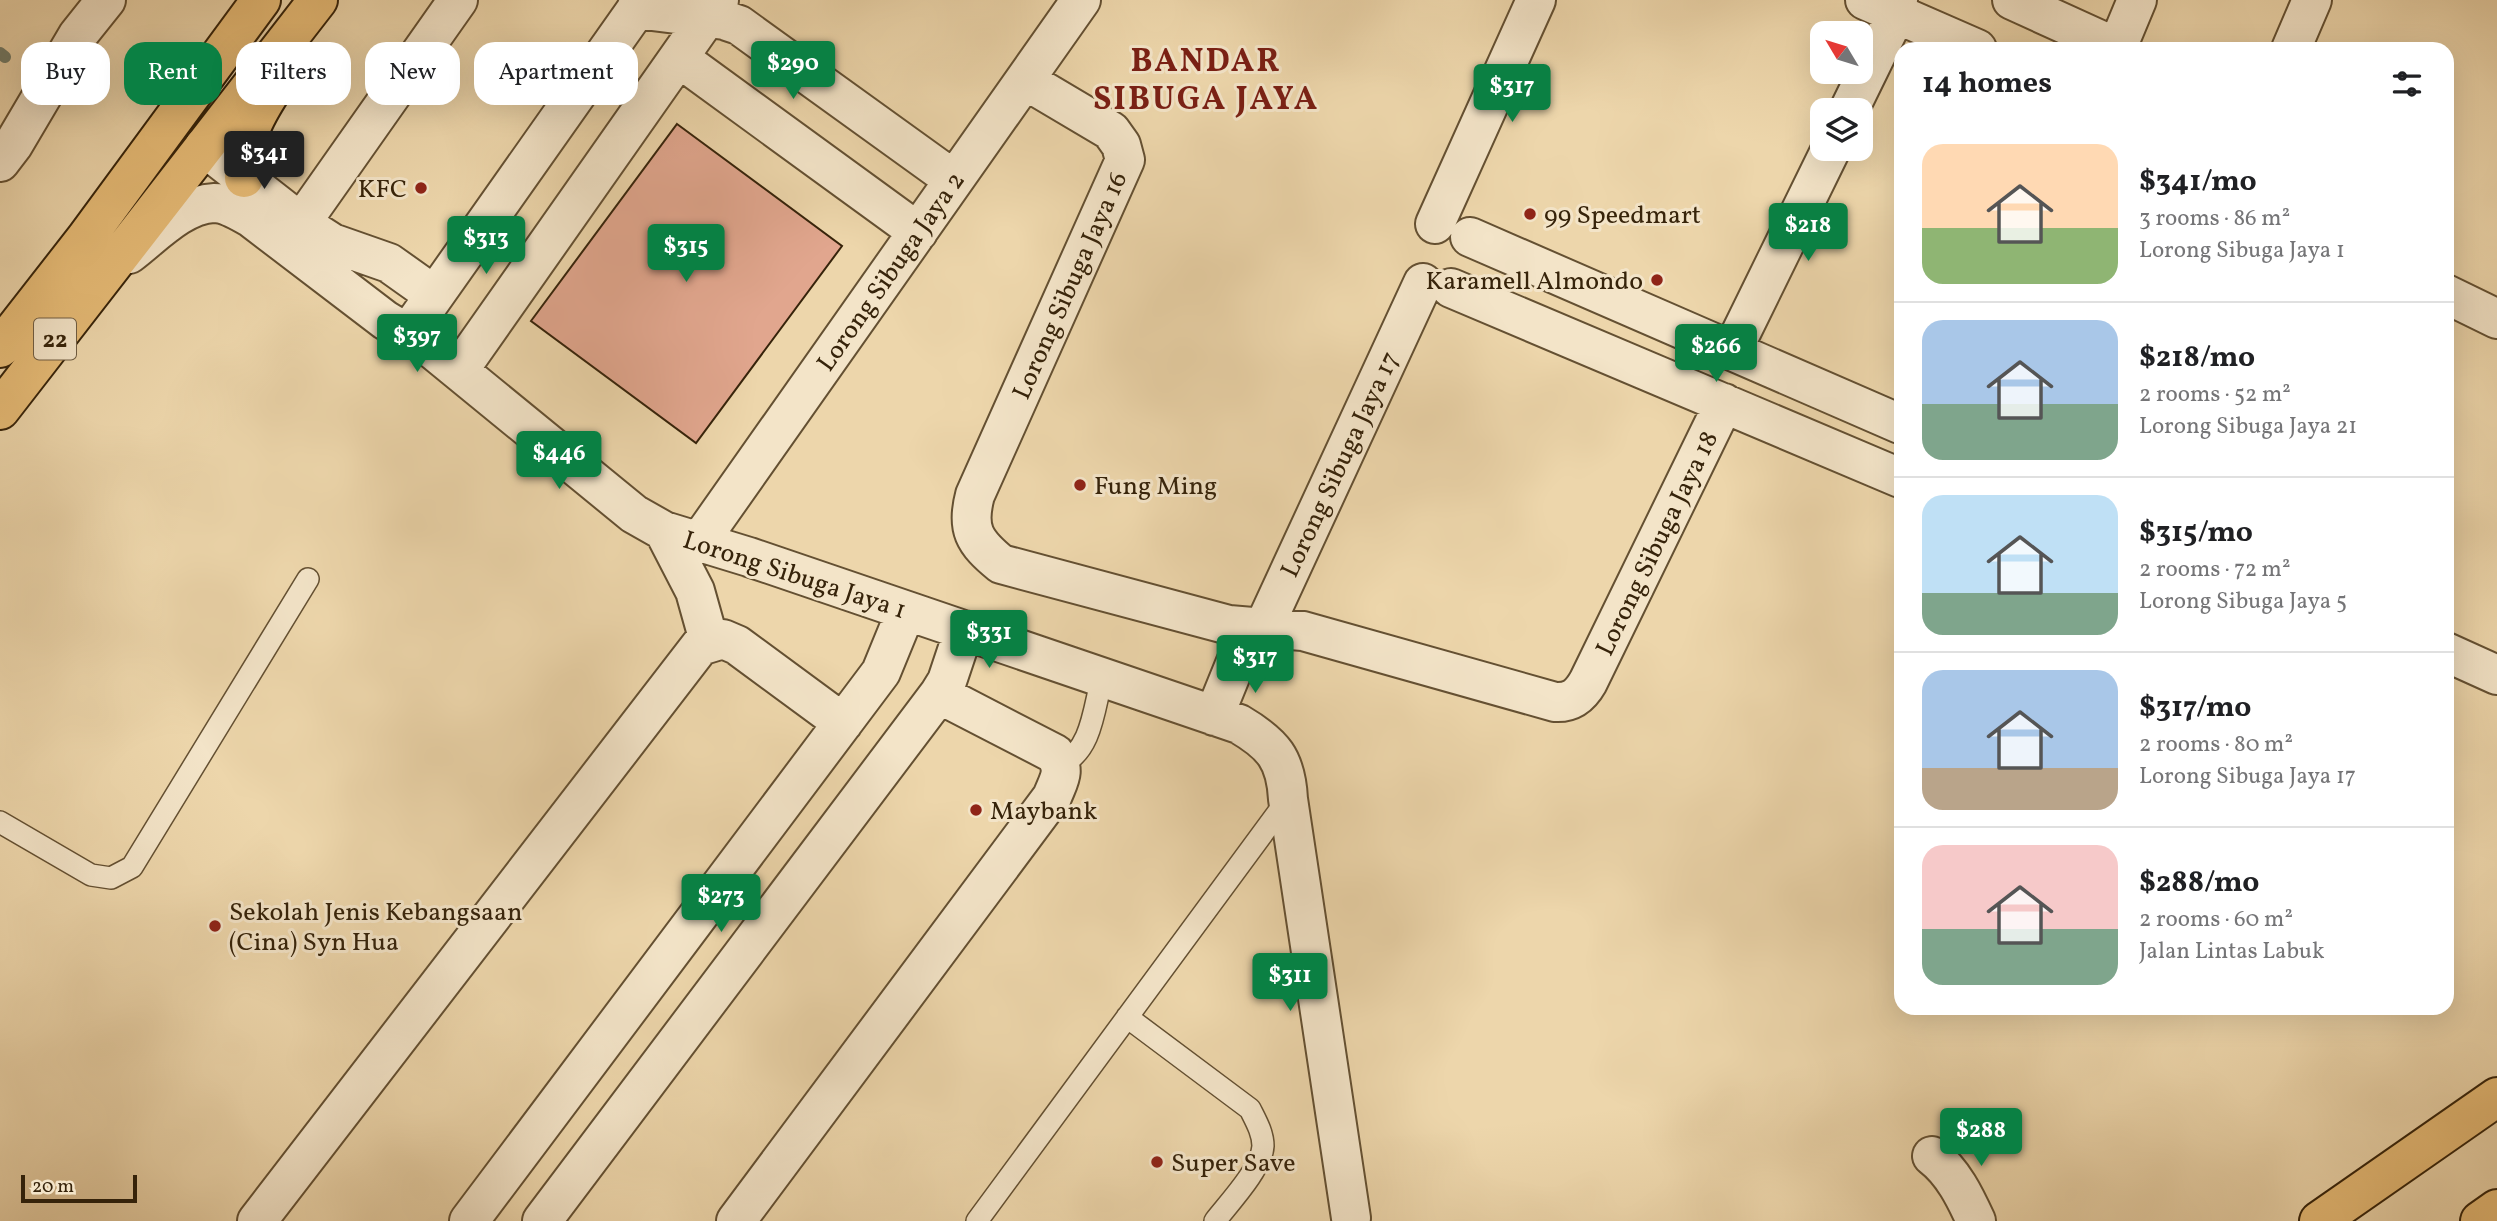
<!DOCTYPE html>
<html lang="en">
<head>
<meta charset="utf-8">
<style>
	body { margin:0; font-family:Vollkorn,serif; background:#f2f2f2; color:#202124; height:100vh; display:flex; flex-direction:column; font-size:26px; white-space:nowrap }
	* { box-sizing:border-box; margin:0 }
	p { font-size:23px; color:#757577 }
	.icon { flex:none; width:38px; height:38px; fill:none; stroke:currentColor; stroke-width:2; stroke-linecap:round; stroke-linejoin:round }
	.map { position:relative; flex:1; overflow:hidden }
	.drawer { position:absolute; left:1894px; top:42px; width:560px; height:973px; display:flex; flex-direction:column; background:#fff; border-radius:21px; box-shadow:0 7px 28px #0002 }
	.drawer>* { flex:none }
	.top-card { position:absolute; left:21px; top:42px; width:665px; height:63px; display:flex; gap:14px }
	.needle { width:46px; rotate:308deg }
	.fabs { position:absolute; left:1810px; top:21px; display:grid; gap:14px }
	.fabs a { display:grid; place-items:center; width:63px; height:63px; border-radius:14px; background:#fff; box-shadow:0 7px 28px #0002; font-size:35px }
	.scale { position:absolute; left:21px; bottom:18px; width:116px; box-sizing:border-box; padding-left:7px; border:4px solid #36230a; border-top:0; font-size:19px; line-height:24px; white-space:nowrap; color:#36230a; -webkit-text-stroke:5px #f3e4c8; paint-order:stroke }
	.price { position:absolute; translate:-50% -60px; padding:0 16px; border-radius:7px; background:#0b8043; color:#fff; font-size:23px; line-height:46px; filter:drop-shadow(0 2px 4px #0008) }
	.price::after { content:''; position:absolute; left:50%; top:42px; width:21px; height:16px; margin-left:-10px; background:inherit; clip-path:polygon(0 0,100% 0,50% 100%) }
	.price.active { background:#222; color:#fff }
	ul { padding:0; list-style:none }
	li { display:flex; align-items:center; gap:21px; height:175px; padding:0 28px }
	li+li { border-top:2px solid #e0e0e0 }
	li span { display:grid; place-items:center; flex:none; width:196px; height:140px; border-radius:21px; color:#555 }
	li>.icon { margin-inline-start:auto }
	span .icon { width:84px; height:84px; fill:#fffc; stroke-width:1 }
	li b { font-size:30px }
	h2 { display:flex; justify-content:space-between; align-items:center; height:84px; padding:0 28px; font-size:30px }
	.chip { padding:0 24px; border-radius:21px; background:#fff; box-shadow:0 7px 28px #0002; font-size:24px; line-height:63px }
	.chip.active { background:#0b8043; color:#fff }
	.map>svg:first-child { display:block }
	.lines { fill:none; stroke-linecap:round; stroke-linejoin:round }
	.stream { stroke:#717d6c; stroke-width:12 }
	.building { fill:#e1a68e; stroke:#36230a; stroke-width:2 }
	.service-casing { stroke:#645032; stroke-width:24 }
	.minor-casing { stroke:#645032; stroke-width:42 }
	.primary-casing { stroke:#36230a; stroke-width:42 }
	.trunk-casing { stroke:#36230a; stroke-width:42 }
	.service { stroke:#f3e4c8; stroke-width:21 }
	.minor { stroke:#f3e4c8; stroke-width:38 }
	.primary { stroke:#e6bb76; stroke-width:38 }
	.trunk { stroke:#e6bb76; stroke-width:38 }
	.poi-dot { fill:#8f2418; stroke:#f3e4c8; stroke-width:2.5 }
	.labels { text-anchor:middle; stroke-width:6; stroke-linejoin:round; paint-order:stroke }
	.shield { fill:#f3e4c8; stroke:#6f5d43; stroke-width:2 }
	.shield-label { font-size:24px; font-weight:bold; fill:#36230a }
	.poi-label { font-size:26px; fill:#36230a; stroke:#f3e4c8; text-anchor:start }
	.street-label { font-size:26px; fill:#36230a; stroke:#f3e4c8 }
	.district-label { font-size:33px; font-weight:bold; letter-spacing:2px; fill:#7a1f14; stroke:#f3e4c8 }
</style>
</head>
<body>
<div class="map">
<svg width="2497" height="1221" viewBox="0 0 2497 1221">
	<rect width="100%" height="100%" fill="#edd6ab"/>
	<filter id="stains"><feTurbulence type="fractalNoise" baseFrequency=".00286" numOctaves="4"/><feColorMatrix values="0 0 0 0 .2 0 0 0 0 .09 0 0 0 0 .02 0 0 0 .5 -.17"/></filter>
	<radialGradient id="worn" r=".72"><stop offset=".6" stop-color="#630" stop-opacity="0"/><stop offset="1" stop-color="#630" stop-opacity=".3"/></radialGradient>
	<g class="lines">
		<!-- stream -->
		<path class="stream" d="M0,53l5,4"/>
	</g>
	<!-- building -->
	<path class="building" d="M677,124l165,122 -146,197 -165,-122z"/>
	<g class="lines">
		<!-- service casing -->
		<g class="service-casing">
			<path id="service" d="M1061,764c31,-13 33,-57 41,-86
				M0,822l91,53 20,3 21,-11 176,-288
				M1127,1017l123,92c6,12 13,24 13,37 -1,22 -34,57 -48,75
				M977,1221l311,-422"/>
		</g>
		<!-- minor casing -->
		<g class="minor-casing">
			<path id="minor" d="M1865,0l112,49
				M2012,0l108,49
				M636,9l88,11 15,5 215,155
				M2117,48l20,-48
				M2291,49l21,-49
				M679,58l239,174
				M1025,80l86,51 10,14 4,15 -150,335c-9,34 -1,47 26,69l228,61 74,6 252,71c16,1 25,-6 33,-20l136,-279
				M1849,110l47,-96 2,-14
				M204,147l97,76 31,20 57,20 45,32
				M0,162l13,-17 65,-110 28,-35
				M301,223l157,-223
				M1435,224l101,-224
				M1470,237l430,187
				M129,254c24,-18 53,-50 85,-51 12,0 25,8 36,14l135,103 46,28 203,166 30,17 85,26 490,167c34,20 47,35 49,75l63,419
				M1451,288l449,190
				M2446,294l51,25
				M408,333l235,-333
				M1732,351l99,-202
				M459,370l260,-370
				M664,531l31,60 14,50
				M699,542l382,-542
				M2446,652l51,23
				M1214,716l22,-54 19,-17 8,-16 160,-346
				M1932,1156c21,16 33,41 44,65
				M257,1221l443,-575 23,-7 14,6 106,78
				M469,1221l412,-549 25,-61
				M542,1221l397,-527 8,-13 17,-51
				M736,1221l316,-424c7,-18 14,-25 3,-43l-116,-60"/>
		</g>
		<!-- primary casing -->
		<g class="primary-casing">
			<path id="primary" d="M2319,1221l178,-124
				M2480,1221l17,-12"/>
		</g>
		<!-- trunk casing -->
		<g class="trunk-casing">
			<path id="trunk" d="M244,178c0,-41 7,-56 29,-90
				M0,348l86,-110 175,-238
				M0,410l318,-410"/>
		</g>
		<!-- service -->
		<use href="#service" class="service"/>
		<!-- minor -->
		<use href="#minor" class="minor"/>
		<!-- primary -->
		<use href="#primary" class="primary"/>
		<!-- trunk -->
		<use href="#trunk" class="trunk"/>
	</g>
	<!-- markers -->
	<g class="poi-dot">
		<circle cx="421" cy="188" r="7"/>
		<circle cx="1530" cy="214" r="7"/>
		<circle cx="1657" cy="280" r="7"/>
		<circle cx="1080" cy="485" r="7"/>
		<circle cx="976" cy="810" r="7"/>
		<circle cx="215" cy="926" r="7"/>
		<circle cx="1157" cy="1162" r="7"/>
	</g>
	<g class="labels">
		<!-- shield labels -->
		<rect class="shield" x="34" y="318.5" width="42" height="41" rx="5"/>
		<g class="shield-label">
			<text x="55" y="347">22</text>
		</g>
		<!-- poi labels -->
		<g class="poi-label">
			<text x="407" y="197" text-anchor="end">KFC</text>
			<text x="1544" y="223">99 Speedmart</text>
			<text x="1643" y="289" text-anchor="end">Karamell Almondo</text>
			<text x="1094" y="494">Fung Ming</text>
			<text x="990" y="819">Maybank</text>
			<text x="229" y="920">Sekolah Jenis Kebangsaan<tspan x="229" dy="30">(Cina) Syn Hua</tspan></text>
			<text x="1171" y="1171">Super Save</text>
		</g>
		<!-- street labels -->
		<g class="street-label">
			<text transform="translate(890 271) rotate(-55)" y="9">Lorong Sibuga Jaya 2</text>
			<text transform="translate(1069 285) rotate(-66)" y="9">Lorong Sibuga Jaya 16</text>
			<text transform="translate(1339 464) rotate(-65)" y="9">Lorong Sibuga Jaya 17</text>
			<text transform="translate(1656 543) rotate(-64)" y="9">Lorong Sibuga Jaya 18</text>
			<text transform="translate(795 574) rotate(18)" y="9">Lorong Sibuga Jaya 1</text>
		</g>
		<!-- district labels -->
		<g class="district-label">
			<text x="1206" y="71">BANDAR<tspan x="1206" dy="38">SIBUGA JAYA</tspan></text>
		</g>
	</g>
	<rect width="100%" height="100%" filter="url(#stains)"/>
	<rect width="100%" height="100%" fill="url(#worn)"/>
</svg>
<div class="fabs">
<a><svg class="needle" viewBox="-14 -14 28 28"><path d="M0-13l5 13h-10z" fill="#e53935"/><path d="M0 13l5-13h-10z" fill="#757577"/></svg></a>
<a><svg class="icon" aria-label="layers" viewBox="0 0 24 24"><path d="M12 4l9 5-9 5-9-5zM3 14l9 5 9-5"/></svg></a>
</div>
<div class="scale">20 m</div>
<b class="price" style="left:793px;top:101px">$290</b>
<b class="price" style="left:1512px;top:124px">$317</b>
<b class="price active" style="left:264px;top:191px">$341</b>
<b class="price" style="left:1808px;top:263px">$218</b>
<b class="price" style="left:486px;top:276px">$313</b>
<b class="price" style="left:686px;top:284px">$315</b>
<b class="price" style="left:417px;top:374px">$397</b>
<b class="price" style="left:1716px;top:384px">$266</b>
<b class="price" style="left:559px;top:491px">$446</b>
<b class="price" style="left:989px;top:670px">$331</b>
<b class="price" style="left:1255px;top:695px">$317</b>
<b class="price" style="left:721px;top:934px">$273</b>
<b class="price" style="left:1290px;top:1013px">$311</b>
<b class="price" style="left:1981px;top:1168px">$288</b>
<div class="top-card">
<a class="chip">Buy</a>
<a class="chip active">Rent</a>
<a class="chip">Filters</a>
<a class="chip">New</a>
<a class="chip">Apartment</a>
</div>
<section class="drawer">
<h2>14 homes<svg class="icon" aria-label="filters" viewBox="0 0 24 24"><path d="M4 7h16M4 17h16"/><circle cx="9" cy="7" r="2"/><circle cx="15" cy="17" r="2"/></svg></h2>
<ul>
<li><span style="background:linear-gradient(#ffd9b3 60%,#8fb573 0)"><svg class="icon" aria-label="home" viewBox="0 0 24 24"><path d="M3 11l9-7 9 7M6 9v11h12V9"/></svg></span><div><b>$341/mo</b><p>3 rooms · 86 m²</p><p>Lorong Sibuga Jaya 1</p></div></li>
<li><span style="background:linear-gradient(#a9c7e8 60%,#7fa58c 0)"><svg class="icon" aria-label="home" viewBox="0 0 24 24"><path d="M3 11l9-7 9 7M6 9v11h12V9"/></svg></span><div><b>$218/mo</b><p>2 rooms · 52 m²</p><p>Lorong Sibuga Jaya 21</p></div></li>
<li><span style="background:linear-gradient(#bfe0f5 70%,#7fa58c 0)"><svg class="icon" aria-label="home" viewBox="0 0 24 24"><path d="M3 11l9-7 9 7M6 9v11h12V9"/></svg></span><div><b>$315/mo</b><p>2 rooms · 72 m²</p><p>Lorong Sibuga Jaya 5</p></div></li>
<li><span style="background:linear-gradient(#a9c7e8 70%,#b9a48a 0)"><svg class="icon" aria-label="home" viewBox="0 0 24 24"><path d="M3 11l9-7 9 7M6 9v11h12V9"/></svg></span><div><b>$317/mo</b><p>2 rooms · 80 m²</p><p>Lorong Sibuga Jaya 17</p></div></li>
<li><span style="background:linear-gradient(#f6c9c9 60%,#7fa58c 0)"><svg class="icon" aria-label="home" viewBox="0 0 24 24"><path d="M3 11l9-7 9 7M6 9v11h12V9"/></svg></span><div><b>$288/mo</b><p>2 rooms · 60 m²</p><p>Jalan Lintas Labuk</p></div></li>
</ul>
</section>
</div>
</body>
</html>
